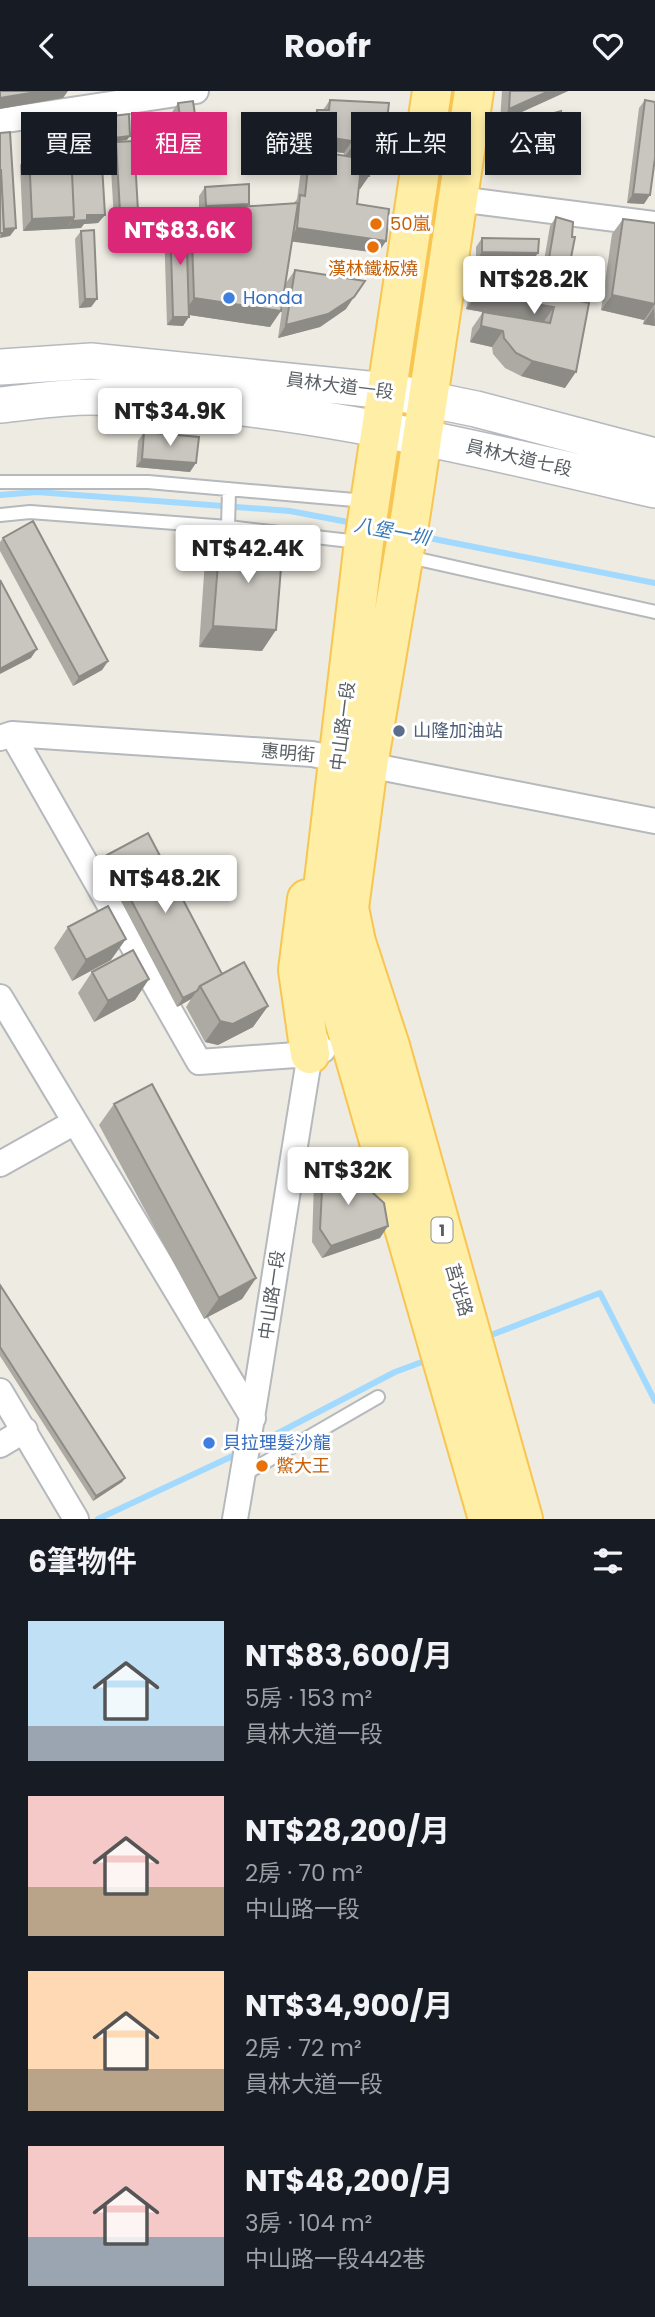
<!DOCTYPE html>
<html lang="zh-TW">
<head>
<meta charset="utf-8">
<style>
	body { margin:0; font-family:Poppins,"Noto Sans TC",sans-serif; background:#242831; color:#f1f3f6; height:100vh; display:flex; flex-direction:column; font-size:26px; white-space:nowrap }
	* { box-sizing:border-box; margin:0 }
	p { font-size:23px; color:#9ea1a6 }
	.icon { flex:none; width:38px; height:38px; fill:none; stroke:currentColor; stroke-width:2; stroke-linecap:round; stroke-linejoin:round }
	.map { position:relative; height:1428px; overflow:hidden }
	.panel { display:flex; flex-direction:column; background:#171b24; flex:1 }
	.panel>* { flex:none }
	.guide { position:absolute; left:21px; top:21px; width:614px; height:63px; display:flex; gap:14px }
	.price { position:absolute; translate:-50% -60px; padding:0 16px; border-radius:7px; background:#fff; color:#222; font-size:23px; line-height:46px; filter:drop-shadow(0 2px 4px #0008) }
	.price::after { content:''; position:absolute; left:50%; top:42px; width:21px; height:16px; margin-left:-10px; background:inherit; clip-path:polygon(0 0,100% 0,50% 100%) }
	.price.selected { background:#db2777; color:#fff }
	ul { padding:0; list-style:none }
	li { display:flex; align-items:center; gap:21px; height:175px; padding:0 28px }
	li span { display:grid; place-items:center; flex:none; width:196px; height:140px; border-radius:0px; color:#555 }
	li>.icon { margin-inline-start:auto }
	span .icon { width:84px; height:84px; fill:#fffc; stroke-width:1 }
	li b { font-size:30px }
	h2 { display:flex; justify-content:space-between; align-items:center; height:84px; padding:0 28px; font-size:30px }
	.tag { padding:0 24px; border-radius:0px; background:#171b24; box-shadow:0 4px 10px #0003; font-size:24px; line-height:63px }
	.tag.selected { background:#db2777; color:#fff }
	header { display:flex; justify-content:space-between; align-items:center; height:91px; padding:0 28px; background:#171b24; font-size:32px; font-weight:700 }
	.map>svg:first-child { display:block }
	.lines { fill:none; stroke-linecap:round; stroke-linejoin:round }
	.stream { stroke:#a1d9ff; stroke-width:6 }
	.lane-casing { stroke:#b5b9bd; stroke-width:16 }
	.street-casing { stroke:#b5b9bd; stroke-width:28 }
	.secondary-casing { stroke:#b6babf; stroke-width:38 }
	.primary-casing { stroke:#f8c551; stroke-width:42 }
	.lane { stroke:#fff; stroke-width:12 }
	.street { stroke:#fff; stroke-width:24 }
	.secondary { stroke:#fff; stroke-width:35 }
	.primary { stroke:#ffeea6; stroke-width:38 }
	.wall { fill:#adaaa4 }
	.shaded-wall { fill:#8d8b86 }
	.building { fill:#c9c6bf; stroke:#8d8b86; stroke-width:2 }
	.food-dot { fill:#e8710a; stroke:#fff; stroke-width:2.5 }
	.shop-dot { fill:#3f7fe0; stroke:#fff; stroke-width:2.5 }
	.service-dot { fill:#5c6f8a; stroke:#fff; stroke-width:2.5 }
	.labels { text-anchor:middle; stroke-width:6; stroke-linejoin:round; paint-order:stroke }
	.shield { fill:#fff; stroke:#8c8f92; stroke-width:2 }
	.shield-label { font-size:16px; font-weight:bold; fill:#5a5f64 }
	.food-label { font-size:18px; fill:#c56008; stroke:#fff; text-anchor:start }
	.shop-label { font-size:18px; fill:#366cbe; stroke:#fff; text-anchor:start }
	.street-label { font-size:18px; fill:#5a5f64; stroke:#fff }
	.service-label { font-size:18px; fill:#4e5e75; stroke:#fff; text-anchor:start }
	.water-label { font-size:19px; font-style:italic; fill:#3979b7; stroke:#fff }
</style>
</head>
<body>
<header><svg class="icon" aria-label="back" viewBox="0 0 24 24"><path d="M15 5l-7 7 7 7"/></svg>Roofr<svg class="icon" aria-label="heart" viewBox="0 0 24 24"><path d="M12 20l-8-8c-3-5 5-10 8-4 3-6 11-1 8 4z"/></svg></header>
<div class="map">
<svg width="655" height="1428" viewBox="0 0 655 1428">
	<rect width="100%" height="100%" fill="#eeebe2"/>
	<g class="lines">
		<!-- stream -->
		<path class="stream" d="M0,404l37,-3 253,19 63,12
			M419,445l236,47
			M486,1246l114,-44 55,108
			M255,1354l140,-73 35,-13
			M98,1428l141,-66"/>
		<!-- lane casing -->
		<g class="lane-casing">
			<path id="lane" d="M0,391h148l218,19
				M0,424l30,-3 198,15 131,15
				M228,436l1,-38
				M409,466l246,55
				M243,1384l135,-78"/>
		</g>
		<!-- street casing -->
		<g class="street-casing">
			<path id="street" d="M0,30l196,-30
				M458,108l197,25
				M12,643l187,328 111,-8 13,-4
				M0,647l12,-4 300,20 343,67
				M0,906l253,421
				M0,1073l75,-42
				M0,1300l76,128
				M0,1354l25,-15
				M235,1428c27,-155 49,-310 75,-465l6,-14"/>
		</g>
		<!-- secondary casing -->
		<g class="secondary-casing">
			<path id="secondary" d="M0,276l91,-6 297,30 88,18 179,47
				M0,314c30,-3 60,-8 90,-8 192,3 380,50 565,93"/>
		</g>
		<!-- primary casing -->
		<g class="primary-casing">
			<path id="primary" d="M432,0l-68,451 -44,372 16,78 152,527
				M474,0l-63,421 -43,253 -19,143 7,34 34,104 133,473
				M307,808l-9,71 12,84"/>
		</g>
		<!-- lane -->
		<use href="#lane" class="lane"/>
		<!-- street -->
		<use href="#street" class="street"/>
		<!-- secondary -->
		<use href="#secondary" class="secondary"/>
		<!-- primary -->
		<use href="#primary" class="primary"/>
	</g>
	<!-- wall -->
	<path class="wall" d="M502,0h66l-68,31z
		M330,9l46,57 -18,1 11,18 -9,13h-2l-1,15 29,37 -8,12 -86,-12 -22,86 -81,-12 -6,11 -16,-1 -3,-98 6,-9 16,-1 5,-7 8,-1v-13l6,-9 42,19 47,-3 3,-4 5,-36 8,-13 33,6 1,-3 -26,-3 1,-13h-11l1,-15 8,-12h6z
		M645,9l-1,104 -17,-1 12,-95z
		M178,12l16,55 -40,4 -4,6h-14l-4,52 -18,1 -4,-70 6,-9 18,2 5,-8 36,-5 -3,-19z
		M112,25l15,24 -16,2 -2,-22z
		M67,28l38,96 -7,8 -14,1 -3,4 -58,3 -3,-66 9,-12 33,-2 -1,-24z
		M521,31l27,50 -38,-4 5,-37z
		M556,126l6,65 -17,-3 1,14 43,10 -24,85 -44,-12 -16,-8 -12,-14 -1,-7 -22,-5 2,-14 11,-16 -17,-3 4,-16 -5,-1 3,-13 11,-16 62,15 9,-52z
		M623,128l32,4v103l-12,-2 1,-4 -43,-10 11,-76z
		M81,140l16,68 -6,8 -12,1 -4,-69z
		M482,147l56,15 -6,8h-56v-14z
		M295,179l51,39 -26,18 -42,11 8,-55z
		M144,341l46,40 -54,-5 2,-26z
		M3,447l105,123 -6,9 -29,16 -73,-135v-9z
		M220,448l42,112 -63,-4 6,-87z
		M107,764l115,119 46,32 -15,21 -35,18 -13,-3 -19,-35 5,-8 -14,8 -76,-144z
		M68,836l43,33 -39,21 -18,-33z
		M92,881l57,7 -14,21 -41,22 -16,-29z
		M114,1013l142,174 -14,21 -38,20 -105,-194z
		M323,1080l57,67 -58,20 -10,-16 2,-59z
		M0,1194l125,193 -3,4 -29,19 -93,-145z"/>
	<!-- shaded-wall -->
	<path class="shaded-wall" d="M42,0h26l-5,7 -63,11v-11z
		M549,0h19l-68,31 9,-13z
		M317,33l11,1 -9,12h-11z
		M130,45l-3,4 -16,2 3,-4z
		M327,46l25,4 -8,12 -26,-3z
		M384,53l-8,13 -33,2 9,-12z
		M200,58l-6,9 -40,4 -4,6h-14l6,-8 13,-6z
		M516,69l38,3 -6,9 -38,-4z
		M360,85h9l-9,13 -9,-1z
		M633,103l17,1 -6,9 -17,-1z
		M249,113l-6,8 -43,2 6,-8z
		M138,120l-6,9 -18,1 6,-9z
		M87,124h18l-7,8 -14,1 -3,4 -15,1 6,-8z
		M74,126l-8,12 -43,2 9,-12z
		M16,137l-6,8 -10,2 1,-9z
		M297,137l89,13 -8,12 -90,-12z
		M482,161l56,1 -6,8h-56z
		M547,179l21,3 -6,9 -21,-4z
		M476,185l5,1 -11,16 -5,-1z
		M477,203l77,13 -11,16 -77,-14z
		M612,204l43,9 -11,16 -43,-10z
		M354,206l-8,12 -26,18 -42,11 8,-13z
		M194,207l87,13 -11,16 -87,-13z
		M85,208h12l-6,8 -12,1z
		M654,217l1,18 -12,-2z
		M173,226h16l-6,9 -16,-1z
		M481,235l22,5 -11,16 -22,-5z
		M532,270l44,11 -11,16 -44,-12z
		M142,368l54,4 -6,9 -54,-5z
		M213,535l63,4 -14,21 -63,-4z
		M37,558l-6,9 -31,16v-5z
		M108,570l-6,9 -29,16 6,-9z
		M126,848l-15,21 -39,21 14,-21z
		M149,888l-14,21 -41,22 14,-21z
		M197,900l-6,8 -14,8 6,-9z
		M268,915l-15,21 -35,18 -13,-3 15,-21z
		M388,1135l-8,12 -58,20 9,-12z
		M256,1187l-14,21 -38,20 15,-21z
		M125,1387l-3,4 -29,19 3,-5z"/>
	<!-- building -->
	<path class="building" d="M0,0h42l-42,7z
		M510,0h39l-40,18z
		M330,9l59,3 -5,41 -32,3v-6l-25,-4 1,-12 -11,-1v-14h12z
		M645,9l10,2v56l-5,37 -17,-1z
		M193,10l7,48 -45,5 1,5 -14,1 -3,-24 43,-6 -4,-27z
		M561,20l-7,52 -38,-3 5,-38z
		M129,23l1,22 -16,2 -2,-22z
		M99,24l6,100h-18v5l-15,1 2,-4 -3,-66h-3l-1,-32z
		M10,41l6,96 -12,1 -3,-59h-1v-37z
		M134,50l4,70 -18,1 -4,-70z
		M310,59l60,10 -1,16h-9l-3,28 32,5 -3,32 -89,-13 3,-33 5,1z
		M71,60l3,66 -42,2 -3,-66z
		M0,79h1l3,63h-4z
		M249,93v20l-43,2 -1,-19z
		M298,112l-17,108 -87,-13 -3,-88z
		M186,126l3,100h-16l-3,-99z
		M556,126l17,5 -1,15h3l-7,36 -21,-3z
		M623,128l32,4v81l-43,-9z
		M94,139l3,69h-12l-4,-68z
		M482,147l57,1 -1,14 -56,-1z
		M479,172l52,2v11l14,3 1,14 43,10 -13,69 -44,-11 -16,-8 -12,-15 -1,-7 -22,-5 2,-14 67,11 4,-16 -77,-13 4,-17 -5,-1z
		M295,179l70,11 -11,16 -26,17 -42,11z
		M144,341l55,5 -3,26 -54,-4z
		M33,430l75,140 -29,16 -76,-139z
		M220,448l63,4 -7,87 -63,-4z
		M0,489l37,69 -37,20z
		M148,742l74,141 -22,12 -3,5 -14,7 -76,-143z
		M108,815l18,33 -40,21 -18,-33z
		M133,859l16,29 -41,22 -16,-29z
		M244,871l24,44 -35,18 -13,-3 -20,-35z
		M152,993l104,194 -37,20 -105,-194z
		M340,1072l44,40 4,23 -57,20 -11,-17 3,-58z
		M0,1194l125,193 -29,18 -96,-149z"/>
	<!-- markers -->
	<g class="food-dot">
		<circle cx="376" cy="133" r="7"/>
		<circle cx="373" cy="156" r="7"/>
		<circle cx="262" cy="1375" r="7"/>
	</g>
	<g class="shop-dot">
		<circle cx="229" cy="207" r="7"/>
		<circle cx="209" cy="1352" r="7"/>
	</g>
	<circle class="service-dot" cx="399" cy="640" r="7"/>
	<g class="labels">
		<!-- shield labels -->
		<rect class="shield" x="431.5" y="1126.5" width="21" height="25" rx="5"/>
		<g class="shield-label">
			<text x="442" y="1145">1</text>
		</g>
		<!-- food labels -->
		<g class="food-label">
			<text x="390" y="139">50嵐</text>
			<text x="373" y="184" text-anchor="middle">漢林鐵板燒</text>
			<text x="276" y="1381">鱉大王</text>
		</g>
		<!-- shop labels -->
		<g class="shop-label">
			<text x="243" y="213">Honda</text>
			<text x="223" y="1358">貝拉理髮沙龍</text>
		</g>
		<!-- street labels -->
		<g class="street-label">
			<text transform="translate(340 295) rotate(7)" y="6">員林大道一段</text>
			<text transform="translate(519 367) rotate(13)" y="6">員林大道七段</text>
			<text transform="translate(343 635) rotate(-83)" y="6">中山路一段</text>
			<text transform="translate(288 662) rotate(5)" y="6">惠明街</text>
			<text transform="translate(459 1199) rotate(74)" y="6">莒光路</text>
			<text transform="translate(272 1204) rotate(-82)" y="6">中山路一段</text>
		</g>
		<!-- service labels -->
		<g class="service-label">
			<text x="413" y="646">山隆加油站</text>
		</g>
		<!-- water labels -->
		<g class="water-label">
			<text transform="translate(392 440) rotate(11)" y="7">八堡一圳</text>
		</g>
	</g>
</svg>
<b class="price selected" style="left:180px;top:176px">NT$83.6K</b>
<b class="price" style="left:534px;top:225px">NT$28.2K</b>
<b class="price" style="left:170px;top:357px">NT$34.9K</b>
<b class="price" style="left:248px;top:494px">NT$42.4K</b>
<b class="price" style="left:165px;top:824px">NT$48.2K</b>
<b class="price" style="left:348px;top:1116px">NT$32K</b>
<div class="guide">
<a class="tag">買屋</a>
<a class="tag selected">租屋</a>
<a class="tag">篩選</a>
<a class="tag">新上架</a>
<a class="tag">公寓</a>
</div>
</div>
<section class="panel">
<h2>6筆物件<svg class="icon" aria-label="filters" viewBox="0 0 24 24"><path d="M4 7h16M4 17h16"/><circle cx="9" cy="7" r="2"/><circle cx="15" cy="17" r="2"/></svg></h2>
<ul>
<li><span style="background:linear-gradient(#bfe0f5 75%,#9aa5b1 0)"><svg class="icon" aria-label="home" viewBox="0 0 24 24"><path d="M3 11l9-7 9 7M6 9v11h12V9"/></svg></span><div><b>NT$83,600/月</b><p>5房 · 153 m²</p><p>員林大道一段</p></div></li>
<li><span style="background:linear-gradient(#f6c9c9 65%,#b9a48a 0)"><svg class="icon" aria-label="home" viewBox="0 0 24 24"><path d="M3 11l9-7 9 7M6 9v11h12V9"/></svg></span><div><b>NT$28,200/月</b><p>2房 · 70 m²</p><p>中山路一段</p></div></li>
<li><span style="background:linear-gradient(#ffd9b3 70%,#b9a48a 0)"><svg class="icon" aria-label="home" viewBox="0 0 24 24"><path d="M3 11l9-7 9 7M6 9v11h12V9"/></svg></span><div><b>NT$34,900/月</b><p>2房 · 72 m²</p><p>員林大道一段</p></div></li>
<li><span style="background:linear-gradient(#f6c9c9 65%,#9aa5b1 0)"><svg class="icon" aria-label="home" viewBox="0 0 24 24"><path d="M3 11l9-7 9 7M6 9v11h12V9"/></svg></span><div><b>NT$48,200/月</b><p>3房 · 104 m²</p><p>中山路一段442巷</p></div></li>
</ul>
</section>
</body>
</html>
